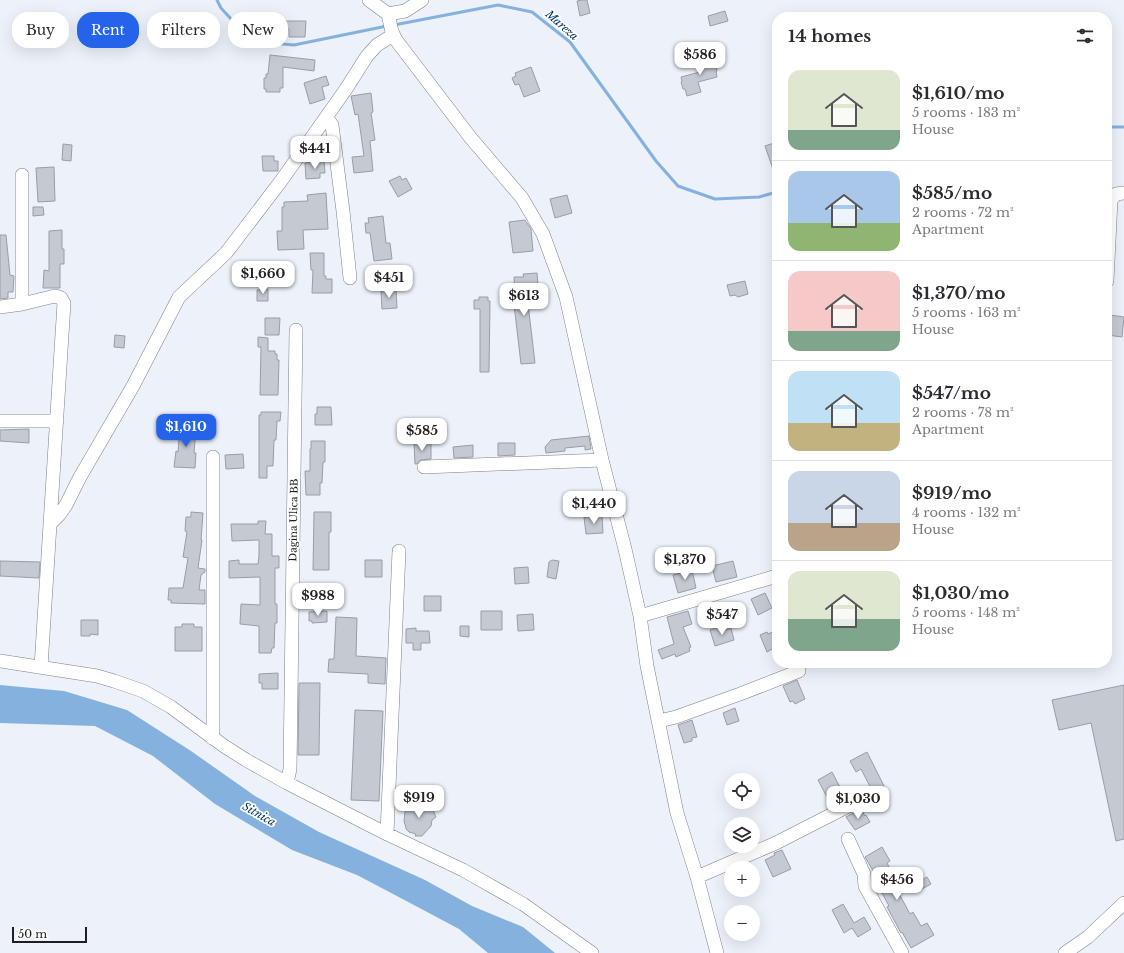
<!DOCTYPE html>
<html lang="en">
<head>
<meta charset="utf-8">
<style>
	body { margin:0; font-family:"Libre Baskerville",serif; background:#f7f7f7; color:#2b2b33; height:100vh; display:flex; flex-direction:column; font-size:15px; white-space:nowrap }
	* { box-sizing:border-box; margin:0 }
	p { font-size:13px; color:#7c7c81 }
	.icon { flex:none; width:22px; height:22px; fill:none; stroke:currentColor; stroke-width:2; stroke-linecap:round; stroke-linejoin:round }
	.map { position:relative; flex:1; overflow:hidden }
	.side { position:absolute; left:772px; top:12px; width:340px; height:656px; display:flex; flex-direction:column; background:#fff; border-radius:16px; box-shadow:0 4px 16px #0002 }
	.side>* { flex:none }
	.hud { position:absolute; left:12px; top:12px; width:380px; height:36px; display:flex; gap:8px }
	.controls { position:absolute; left:724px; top:773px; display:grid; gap:8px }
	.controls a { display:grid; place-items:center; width:36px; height:36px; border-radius:50%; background:#fff; box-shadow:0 4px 16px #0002; font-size:20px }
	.scale { position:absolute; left:12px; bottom:10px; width:75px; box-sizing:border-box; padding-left:4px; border:2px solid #1c1e21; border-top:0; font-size:11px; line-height:14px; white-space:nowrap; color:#1c1e21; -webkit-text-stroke:3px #fff; paint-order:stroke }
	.price { position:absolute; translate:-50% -34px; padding:0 9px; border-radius:8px; background:#fff; color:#222; font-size:13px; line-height:26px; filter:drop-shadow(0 1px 2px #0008) }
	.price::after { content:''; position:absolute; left:50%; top:24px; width:12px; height:9px; margin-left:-6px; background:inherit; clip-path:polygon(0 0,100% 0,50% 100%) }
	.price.selected { background:#2563eb; color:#fff }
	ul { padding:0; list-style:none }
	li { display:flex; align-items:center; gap:12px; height:100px; padding:0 16px }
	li+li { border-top:1px solid #e1e1e2 }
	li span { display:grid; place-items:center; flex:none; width:112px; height:80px; border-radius:12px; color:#555 }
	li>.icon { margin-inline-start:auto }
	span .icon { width:48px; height:48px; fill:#fffc; stroke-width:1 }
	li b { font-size:17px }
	h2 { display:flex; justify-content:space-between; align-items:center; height:48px; padding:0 16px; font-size:17px }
	.tag { padding:0 14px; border-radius:16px; background:#fff; box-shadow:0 4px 16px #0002; font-size:14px; line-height:36px }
	.tag.selected { background:#2563eb; color:#fff }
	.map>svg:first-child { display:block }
	.water { fill:#84b1dd }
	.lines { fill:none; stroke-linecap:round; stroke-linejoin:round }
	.stream { stroke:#84b1dd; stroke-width:3 }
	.building { fill:#c5c9d2; stroke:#999da6 }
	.minor-casing { stroke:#7c8089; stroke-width:14 }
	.minor { stroke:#fff; stroke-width:13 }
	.labels { text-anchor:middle; stroke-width:3.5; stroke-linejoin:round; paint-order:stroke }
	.street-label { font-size:10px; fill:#1c1e21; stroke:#fff }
	.water-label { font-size:11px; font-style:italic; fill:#00345c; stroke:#fff }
</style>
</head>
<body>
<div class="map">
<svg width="1124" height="953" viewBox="0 0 1124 953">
	<rect width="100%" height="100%" fill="#ecf1fa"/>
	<!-- water -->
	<path class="water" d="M0,685l64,6 63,19 64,41 64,45 64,36 106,48 47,26 51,21 32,26h-67l-29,-24 -47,-25 -55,-29 -65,-25 -77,-46 -62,-48 -58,-30 -95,-3z"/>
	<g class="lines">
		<!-- stream -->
		<path class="stream" d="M217,0l4,8 30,33 43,4 93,-19
			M394,25l104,-20 34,7 38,30 86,119 22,25 37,13 44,-2 18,-5
			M1107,127h17"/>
	</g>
	<!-- building -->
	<path class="building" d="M582,0h5l3,13 -10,3 -3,-15z
		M725,11l3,10 -18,5 -2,-10z
		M286,21h20l-1,16h-16v-8h-3z
		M270,55l45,5 -1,11 -31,-4v21h-3v4h-14v-3h-2v-11h2v-4h2z
		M714,56l3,15h-1l1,6 -19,5 3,10 -14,4 -2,-7h-2l-2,-7 1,-1 -1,-4 19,-5 -3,-11z
		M531,67l9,24 -16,6 -5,-13 -4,1 -3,-7 4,-2 -1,-3z
		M326,76l3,9 -7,2 3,12 -15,5 -6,-21z
		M371,93l2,19 -2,1 4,27 -5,1 3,30 -19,2 -2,-16 12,-1 -6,-42 -3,1 -4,-19z
		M777,142v36h-1l-11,-32z
		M63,144l9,1 -1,16 -9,-1z
		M262,156h12v5h4v10h-15z
		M324,161l1,12h-5v5l-14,1 -1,-16z
		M54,167l1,34 -17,1 -2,-34z
		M400,176l2,4 4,-2 6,11 -14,8 -9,-16z
		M326,193l2,36 -25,1 1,19 -26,1 -1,-19h5v-24h2v-5l24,-1 -1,-6z
		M567,195l5,18 -17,5 -5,-19z
		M33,207h10l1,8 -11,1z
		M383,216l3,27h4l2,16 -18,2 -4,-28h-4l-1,-10h4l-1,-5z
		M525,220l6,9 2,22 -20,2 -4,-31z
		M62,230v19h2v15h-4v24h-17l1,-18 5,1v-40z
		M0,235h6l4,40 4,1 -1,16h-5v6l-8,1z
		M310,253h14v23h2v3h6v14h-20l1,-23h-2z
		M537,273l1,13 -12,1 9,76 -14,1 -8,-68 2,-1 -1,-18h10l-1,-3z
		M745,281l3,13 -10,3 -3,-2 -5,1 -3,-11z
		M268,289v12h-11v-11z
		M396,289l1,19 -15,1 -1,-18z
		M479,297h9v4h2l-1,71h-9v-63h-6v-9h5z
		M1110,315l14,2 -2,20 -15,-2z
		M265,318h15l-1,17h-14z
		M115,335l10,1 -1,12 -10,-1z
		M258,337l10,1v13h7v3h2v6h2l-1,35h-18l1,-48h-3z
		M317,407h14l1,18h-17v-11h2z
		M261,412h20l-1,9h-3l-1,19h-2l-1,26h-6v12h-8v-63h2z
		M180,426l16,1 -2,26h2l-1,15 -21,-1 2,-16 2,1z
		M29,429v14l-29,-2v-11z
		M589,436l2,13 -6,1v-4l-20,2v3l-19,2 -1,-6 6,-7z
		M311,441h14v21h-2l-1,21h-2v12h-14l-1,-24h5v-22h1z
		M431,442v17l-11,1 -3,4h-2l-1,-21z
		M498,443h17v12l-17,1z
		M473,445v12l-19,1 -1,-11z
		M243,454l1,14 -18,1 -1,-14z
		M191,512l12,1 -2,27h1l-4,28 7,1v3l-4,3 -2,15h6v14l-34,-1v-3h-3l1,-12h14l5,-30 -5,-1 4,-25 -2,-1 1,-14h5z
		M314,512h17v20h-2v38h-16z
		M602,516l1,17 -17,1 -2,-17z
		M258,521h8l-1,13h7v22h7v12h-4v36h2v19h-2l-1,25h-2l-1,5h-12v-27l-19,-2 1,-20 19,1v-28l-31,1v-17l10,-1v4h19l1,-8v-16l-27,1 -1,-17h27z
		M365,560h17v17h-17z
		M552,560l7,1 -3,18 -9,-2 2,-15z
		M0,561l40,1 -1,16 -39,-2z
		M733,561l4,16 -21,5 -4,-16z
		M528,567l1,16 -14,1 -1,-16z
		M692,570l4,18 -18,5 -5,-18z
		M765,593l7,15 -14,7 -7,-16z
		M424,596h17v15h-17z
		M327,611v11l-15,1v-2h-3v-9z
		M481,611h21v19h-21z
		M688,611l4,13 -9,3 8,20 -2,1 1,3 -14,6 -1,-3 -13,5 -4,-9 16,-6 -7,-27z
		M533,614l1,16 -16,1 -1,-16z
		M336,617l21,1 -1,38 30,2 -1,26 -17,-1v-9l-40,-2 1,-13h5z
		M81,620h17v15l-8,-1v2h-9z
		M182,624h12v3h8v24h-27v-24h7z
		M460,626h9v11l-9,-1z
		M719,627l1,2 5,-2 1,3 5,-2 3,12 -19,6 -5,-16z
		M416,628v3h13l1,12h-9v7h-8v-7h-7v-14z
		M777,630v15l-4,1 1,2 -7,4 -7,-17 7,-3 1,2z
		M278,673v16h-16v-6h-3v-9z
		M797,680l8,19 -10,5 -2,-3 -3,1 -7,-16z
		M299,683h21l-1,72h-21z
		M1124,685v154l-8,2 -25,-118 -32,7 -7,-30z
		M735,708l4,13 -12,4 -4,-12z
		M355,710l28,1 -4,90 -28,-1z
		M692,720l5,17 -5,1v3l-8,2 -6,-18z
		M867,752l21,42 -11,6 -16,-31 -5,3 -6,-11z
		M832,772l9,17 -14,8 -9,-17z
		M420,804l7,1 5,3 4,9 -4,3 -1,6 -9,10h-7l1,-2 -7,-2 -3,-3v-1l-2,-7 1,-9 4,-7 10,1z
		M861,809l4,7 1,-1 4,7 -15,8 -9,-13z
		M882,847l8,14 -3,2 12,23 -3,2 14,26 3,-2 8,14 6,-3 7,12 -23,13 -9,-16 -1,1 -14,-26 2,-1 -13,-24 3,-1 -14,-24z
		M782,850l9,19 -18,8 -8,-17 10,-5 -1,-2z
		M927,877l4,7 -9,5 -4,-7z
		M843,904l11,19 10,-6 7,12 -13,8 -6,-9 -8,5 -12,-23z"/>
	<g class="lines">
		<!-- minor casing -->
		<g class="minor-casing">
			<path id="minor" d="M369,0l19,14
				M388,14l4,18 4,8 74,97 52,61 21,36 23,63 36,163 23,89 15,67 7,50 30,147 20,64 20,76
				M388,14l17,-3 17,-11
				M326,117l6,8 11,86 7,67
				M1107,281l4,-81 5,-6 8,-1
				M22,304v-129
				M0,307l22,-3 33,-8 6,2 3,5 -23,364
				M0,421h57
				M424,467l178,-7
				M51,523l8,-8 7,-10 14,-28 53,-91 46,-89 47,-44 55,-72 65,-92 21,-33 10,-11 16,-10
				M640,616l137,-40
				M0,661l97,15 17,5 29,10 28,16 53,39 22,14 41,23 100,51 76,36 60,34 69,49
				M659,721l17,-4 64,-23 59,-23
				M212,738l1,-7v-274
				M287,783l3,-14 6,-439
				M387,834l12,-283
				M848,839l16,35 1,12 37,67
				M697,877l79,-34 88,-45
				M1065,953l23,-16 36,-34"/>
		</g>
		<!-- minor -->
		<use href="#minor" class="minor"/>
	</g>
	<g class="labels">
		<!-- street labels -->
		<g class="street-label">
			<text transform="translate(293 520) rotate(-89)" y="4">Dagina Ulica BB</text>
		</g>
		<!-- water labels -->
		<g class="water-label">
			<text transform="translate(562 25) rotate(41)" y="4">Mareza</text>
			<text transform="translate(259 814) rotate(30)" y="4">Sitnica</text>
		</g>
	</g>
</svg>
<div class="controls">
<a><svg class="icon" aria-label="locate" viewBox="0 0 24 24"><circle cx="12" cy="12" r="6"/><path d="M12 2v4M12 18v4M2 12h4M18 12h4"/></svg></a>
<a><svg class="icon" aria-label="layers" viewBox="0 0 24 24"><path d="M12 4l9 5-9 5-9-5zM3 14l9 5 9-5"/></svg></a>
<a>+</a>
<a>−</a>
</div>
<div class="scale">50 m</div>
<b class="price" style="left:700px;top:76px">$586</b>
<b class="price" style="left:315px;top:170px">$441</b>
<b class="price" style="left:263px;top:295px">$1,660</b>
<b class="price" style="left:389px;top:299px">$451</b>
<b class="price" style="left:524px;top:317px">$613</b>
<b class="price selected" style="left:186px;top:448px">$1,610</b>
<b class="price" style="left:422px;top:452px">$585</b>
<b class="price" style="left:594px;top:525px">$1,440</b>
<b class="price" style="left:685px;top:581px">$1,370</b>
<b class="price" style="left:318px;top:617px">$988</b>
<b class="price" style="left:722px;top:636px">$547</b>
<b class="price" style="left:419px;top:819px">$919</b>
<b class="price" style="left:858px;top:820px">$1,030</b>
<b class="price" style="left:897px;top:901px">$456</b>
<div class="hud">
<a class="tag">Buy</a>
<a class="tag selected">Rent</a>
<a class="tag">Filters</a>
<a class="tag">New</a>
</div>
<section class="side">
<h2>14 homes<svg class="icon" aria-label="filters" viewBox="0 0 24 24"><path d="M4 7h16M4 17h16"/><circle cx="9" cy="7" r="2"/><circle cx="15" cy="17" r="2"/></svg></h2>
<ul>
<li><span style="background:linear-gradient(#dfe7d0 75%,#7fa58c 0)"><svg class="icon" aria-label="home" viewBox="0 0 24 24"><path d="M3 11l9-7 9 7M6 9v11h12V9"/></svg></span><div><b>$1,610/mo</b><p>5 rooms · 183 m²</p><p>House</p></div></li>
<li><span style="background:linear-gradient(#a9c7e8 65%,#8fb573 0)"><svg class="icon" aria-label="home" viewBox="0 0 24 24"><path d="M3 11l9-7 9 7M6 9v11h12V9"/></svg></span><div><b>$585/mo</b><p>2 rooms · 72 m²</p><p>Apartment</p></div></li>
<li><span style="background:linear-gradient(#f6c9c9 75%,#7fa58c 0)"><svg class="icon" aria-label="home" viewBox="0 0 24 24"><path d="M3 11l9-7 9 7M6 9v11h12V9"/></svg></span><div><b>$1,370/mo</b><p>5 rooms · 163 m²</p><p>House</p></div></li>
<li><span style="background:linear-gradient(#bfe0f5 65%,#c2b280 0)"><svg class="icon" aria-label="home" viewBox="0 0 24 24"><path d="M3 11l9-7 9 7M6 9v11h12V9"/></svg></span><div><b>$547/mo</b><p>2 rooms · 78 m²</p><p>Apartment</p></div></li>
<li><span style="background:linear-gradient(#c9d6e8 65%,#b9a48a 0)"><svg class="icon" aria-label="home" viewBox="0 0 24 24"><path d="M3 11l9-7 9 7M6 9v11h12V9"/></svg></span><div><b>$919/mo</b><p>4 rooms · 132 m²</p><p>House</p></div></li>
<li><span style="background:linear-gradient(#dfe7d0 60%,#7fa58c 0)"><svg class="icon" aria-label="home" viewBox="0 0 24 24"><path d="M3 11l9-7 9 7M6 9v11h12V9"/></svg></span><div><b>$1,030/mo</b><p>5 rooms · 148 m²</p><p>House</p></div></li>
</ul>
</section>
</div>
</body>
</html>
